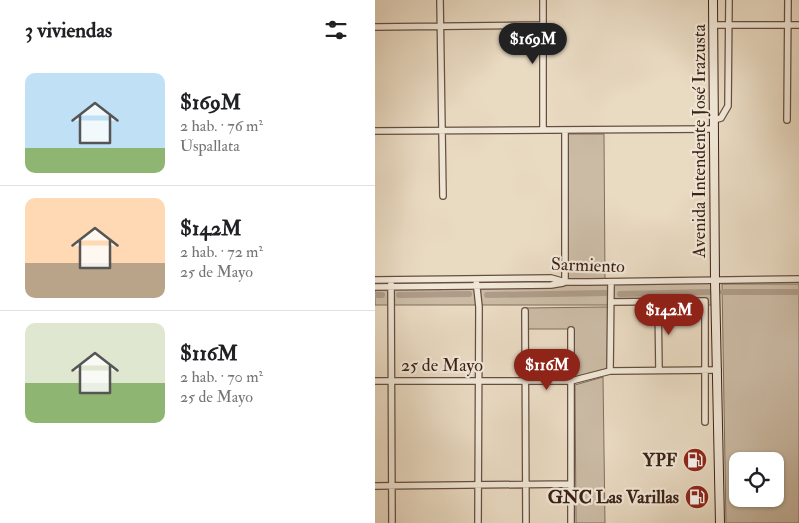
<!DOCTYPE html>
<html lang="es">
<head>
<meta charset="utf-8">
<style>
	body { margin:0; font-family:"IM FELL Double Pica",serif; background:#f2f2f2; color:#202124; height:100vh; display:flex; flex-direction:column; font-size:19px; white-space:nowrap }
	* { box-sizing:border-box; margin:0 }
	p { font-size:16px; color:#757577 }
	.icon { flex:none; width:28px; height:28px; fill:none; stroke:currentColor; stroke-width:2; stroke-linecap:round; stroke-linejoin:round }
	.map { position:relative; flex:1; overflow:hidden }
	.panel { display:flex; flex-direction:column; background:#fff; width:375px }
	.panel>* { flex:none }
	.buttons { position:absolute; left:354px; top:452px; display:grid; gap:10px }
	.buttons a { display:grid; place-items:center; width:55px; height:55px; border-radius:10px; background:#fff; box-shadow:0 1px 4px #0004; font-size:25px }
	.price { position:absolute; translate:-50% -42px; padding:0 11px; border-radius:18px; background:#8f2418; color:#fff; font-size:16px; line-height:32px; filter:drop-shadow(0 1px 2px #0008) }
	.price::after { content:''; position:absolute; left:50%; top:30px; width:15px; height:11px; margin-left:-8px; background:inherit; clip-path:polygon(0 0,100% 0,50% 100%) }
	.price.selected { background:#222; color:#fff }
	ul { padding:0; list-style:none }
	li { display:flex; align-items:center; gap:15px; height:125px; padding:0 25px }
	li+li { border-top:1px solid #e0e0e0 }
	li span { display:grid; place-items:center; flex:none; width:140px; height:100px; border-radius:10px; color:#555 }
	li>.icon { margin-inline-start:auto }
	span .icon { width:60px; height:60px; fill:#fffc; stroke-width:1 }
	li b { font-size:21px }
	h2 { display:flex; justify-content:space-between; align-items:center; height:60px; padding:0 25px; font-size:21px }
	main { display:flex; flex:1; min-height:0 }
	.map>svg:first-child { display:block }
	.green { fill:#cbbba5; stroke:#826e5e; fill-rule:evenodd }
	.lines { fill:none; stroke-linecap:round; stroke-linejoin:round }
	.canal { stroke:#ae9b88; stroke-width:6 }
	.street-casing { stroke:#664f41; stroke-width:8 }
	.secondary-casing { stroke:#3a2116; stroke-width:10 }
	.street { stroke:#f1e7d7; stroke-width:5.5 }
	.secondary { stroke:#f1e7d7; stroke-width:8 }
	.labels { text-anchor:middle; stroke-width:4.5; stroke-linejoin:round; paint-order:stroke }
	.street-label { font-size:18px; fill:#3a2116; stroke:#f1e7d7 }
	.poi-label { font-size:18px; font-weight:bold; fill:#3a2116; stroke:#f1e7d7; text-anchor:end }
</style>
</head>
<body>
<main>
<section class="panel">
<h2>3 viviendas<svg class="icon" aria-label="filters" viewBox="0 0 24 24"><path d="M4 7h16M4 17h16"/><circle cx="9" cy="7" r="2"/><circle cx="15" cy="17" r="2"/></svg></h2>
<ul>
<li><span style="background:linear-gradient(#bfe0f5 75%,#8fb573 0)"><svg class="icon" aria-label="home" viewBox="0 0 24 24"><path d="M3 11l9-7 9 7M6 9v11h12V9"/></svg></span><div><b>$169M</b><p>2 hab. · 76 m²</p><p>Uspallata</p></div></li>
<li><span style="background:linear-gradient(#ffd9b3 65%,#b9a48a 0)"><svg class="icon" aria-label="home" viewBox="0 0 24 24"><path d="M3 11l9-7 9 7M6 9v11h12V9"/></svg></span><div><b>$142M</b><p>2 hab. · 72 m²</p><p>25 de Mayo</p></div></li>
<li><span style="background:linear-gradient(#dfe7d0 60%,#8fb573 0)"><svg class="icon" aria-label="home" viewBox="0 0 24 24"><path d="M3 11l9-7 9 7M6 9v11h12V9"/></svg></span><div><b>$116M</b><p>2 hab. · 70 m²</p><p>25 de Mayo</p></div></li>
</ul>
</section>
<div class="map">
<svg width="424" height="523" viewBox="0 0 424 523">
	<rect width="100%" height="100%" fill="#e9dac2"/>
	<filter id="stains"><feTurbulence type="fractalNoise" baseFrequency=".004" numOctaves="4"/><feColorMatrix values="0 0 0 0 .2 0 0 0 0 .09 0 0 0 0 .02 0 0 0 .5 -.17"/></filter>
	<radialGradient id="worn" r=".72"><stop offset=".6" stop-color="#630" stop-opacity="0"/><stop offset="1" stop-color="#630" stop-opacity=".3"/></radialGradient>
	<!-- green -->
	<path class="green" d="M193,134h36l1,145h-37z
		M337,283v22h-337v-20z
		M347,284h77v239h-73zM362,461h38v38h-38z
		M233,307v61l-35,11 -1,-50h-46v-21z
		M228,377l2,146h-29l-1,-138z"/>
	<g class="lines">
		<!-- canal -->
		<path class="canal" d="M348,292h76
			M245,294l89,-2
			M0,295h7
			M24,295l70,-1
			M112,295l120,-2"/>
		<!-- street casing -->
		<g class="street-casing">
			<path id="street" d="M65,0l3,196
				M338,25h86
				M0,27l168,-2
				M339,120l7,-2 7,-12 1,-106
				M412,120l1,-120
				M168,130v-130
				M190,130v152
				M0,131l339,-2
				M101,279l3,28 -1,216
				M0,280l176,-2 14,4h23l211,-3
				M16,280l1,243
				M0,287l176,-2 12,-2
				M283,301l1,69
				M236,302l94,-1v121
				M150,311l1,212
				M196,330v193
				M235,371l1,-89
				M0,381h196l39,-10 108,-1
				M0,486l196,-2"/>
		</g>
		<!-- secondary casing -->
		<g class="secondary-casing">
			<path id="secondary" d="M338,0l2,281 5,242"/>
		</g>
		<!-- street -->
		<use href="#street" class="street"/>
		<!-- secondary -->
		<use href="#secondary" class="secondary"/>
	</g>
	<!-- icons -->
	<defs>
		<g id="fuel-disc" transform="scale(1.25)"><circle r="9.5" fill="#8f2418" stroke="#f1e7d7"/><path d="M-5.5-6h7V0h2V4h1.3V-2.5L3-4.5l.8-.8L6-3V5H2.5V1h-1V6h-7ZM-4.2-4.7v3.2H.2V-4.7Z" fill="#fff"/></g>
	</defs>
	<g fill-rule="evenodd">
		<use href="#fuel-disc" x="320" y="460"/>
		<use href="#fuel-disc" x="322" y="497"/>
	</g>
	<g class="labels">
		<!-- street labels -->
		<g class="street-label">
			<text transform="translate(324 141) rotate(-90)" y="6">Avenida Intendente José Irazusta</text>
			<text transform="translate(213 265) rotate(2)" y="6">Sarmiento</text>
			<text x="67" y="371">25 de Mayo</text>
		</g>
		<!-- poi labels -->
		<g class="poi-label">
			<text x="302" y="466">YPF</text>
			<text x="304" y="503">GNC Las Varillas</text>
		</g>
	</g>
	<rect width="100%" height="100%" filter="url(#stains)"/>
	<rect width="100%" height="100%" fill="url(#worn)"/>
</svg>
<div class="buttons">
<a><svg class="icon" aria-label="locate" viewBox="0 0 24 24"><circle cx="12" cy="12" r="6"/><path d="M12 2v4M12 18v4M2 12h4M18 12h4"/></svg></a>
</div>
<b class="price selected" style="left:158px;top:65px">$169M</b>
<b class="price" style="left:294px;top:336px">$142M</b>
<b class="price" style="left:172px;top:391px">$116M</b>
</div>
</main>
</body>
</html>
